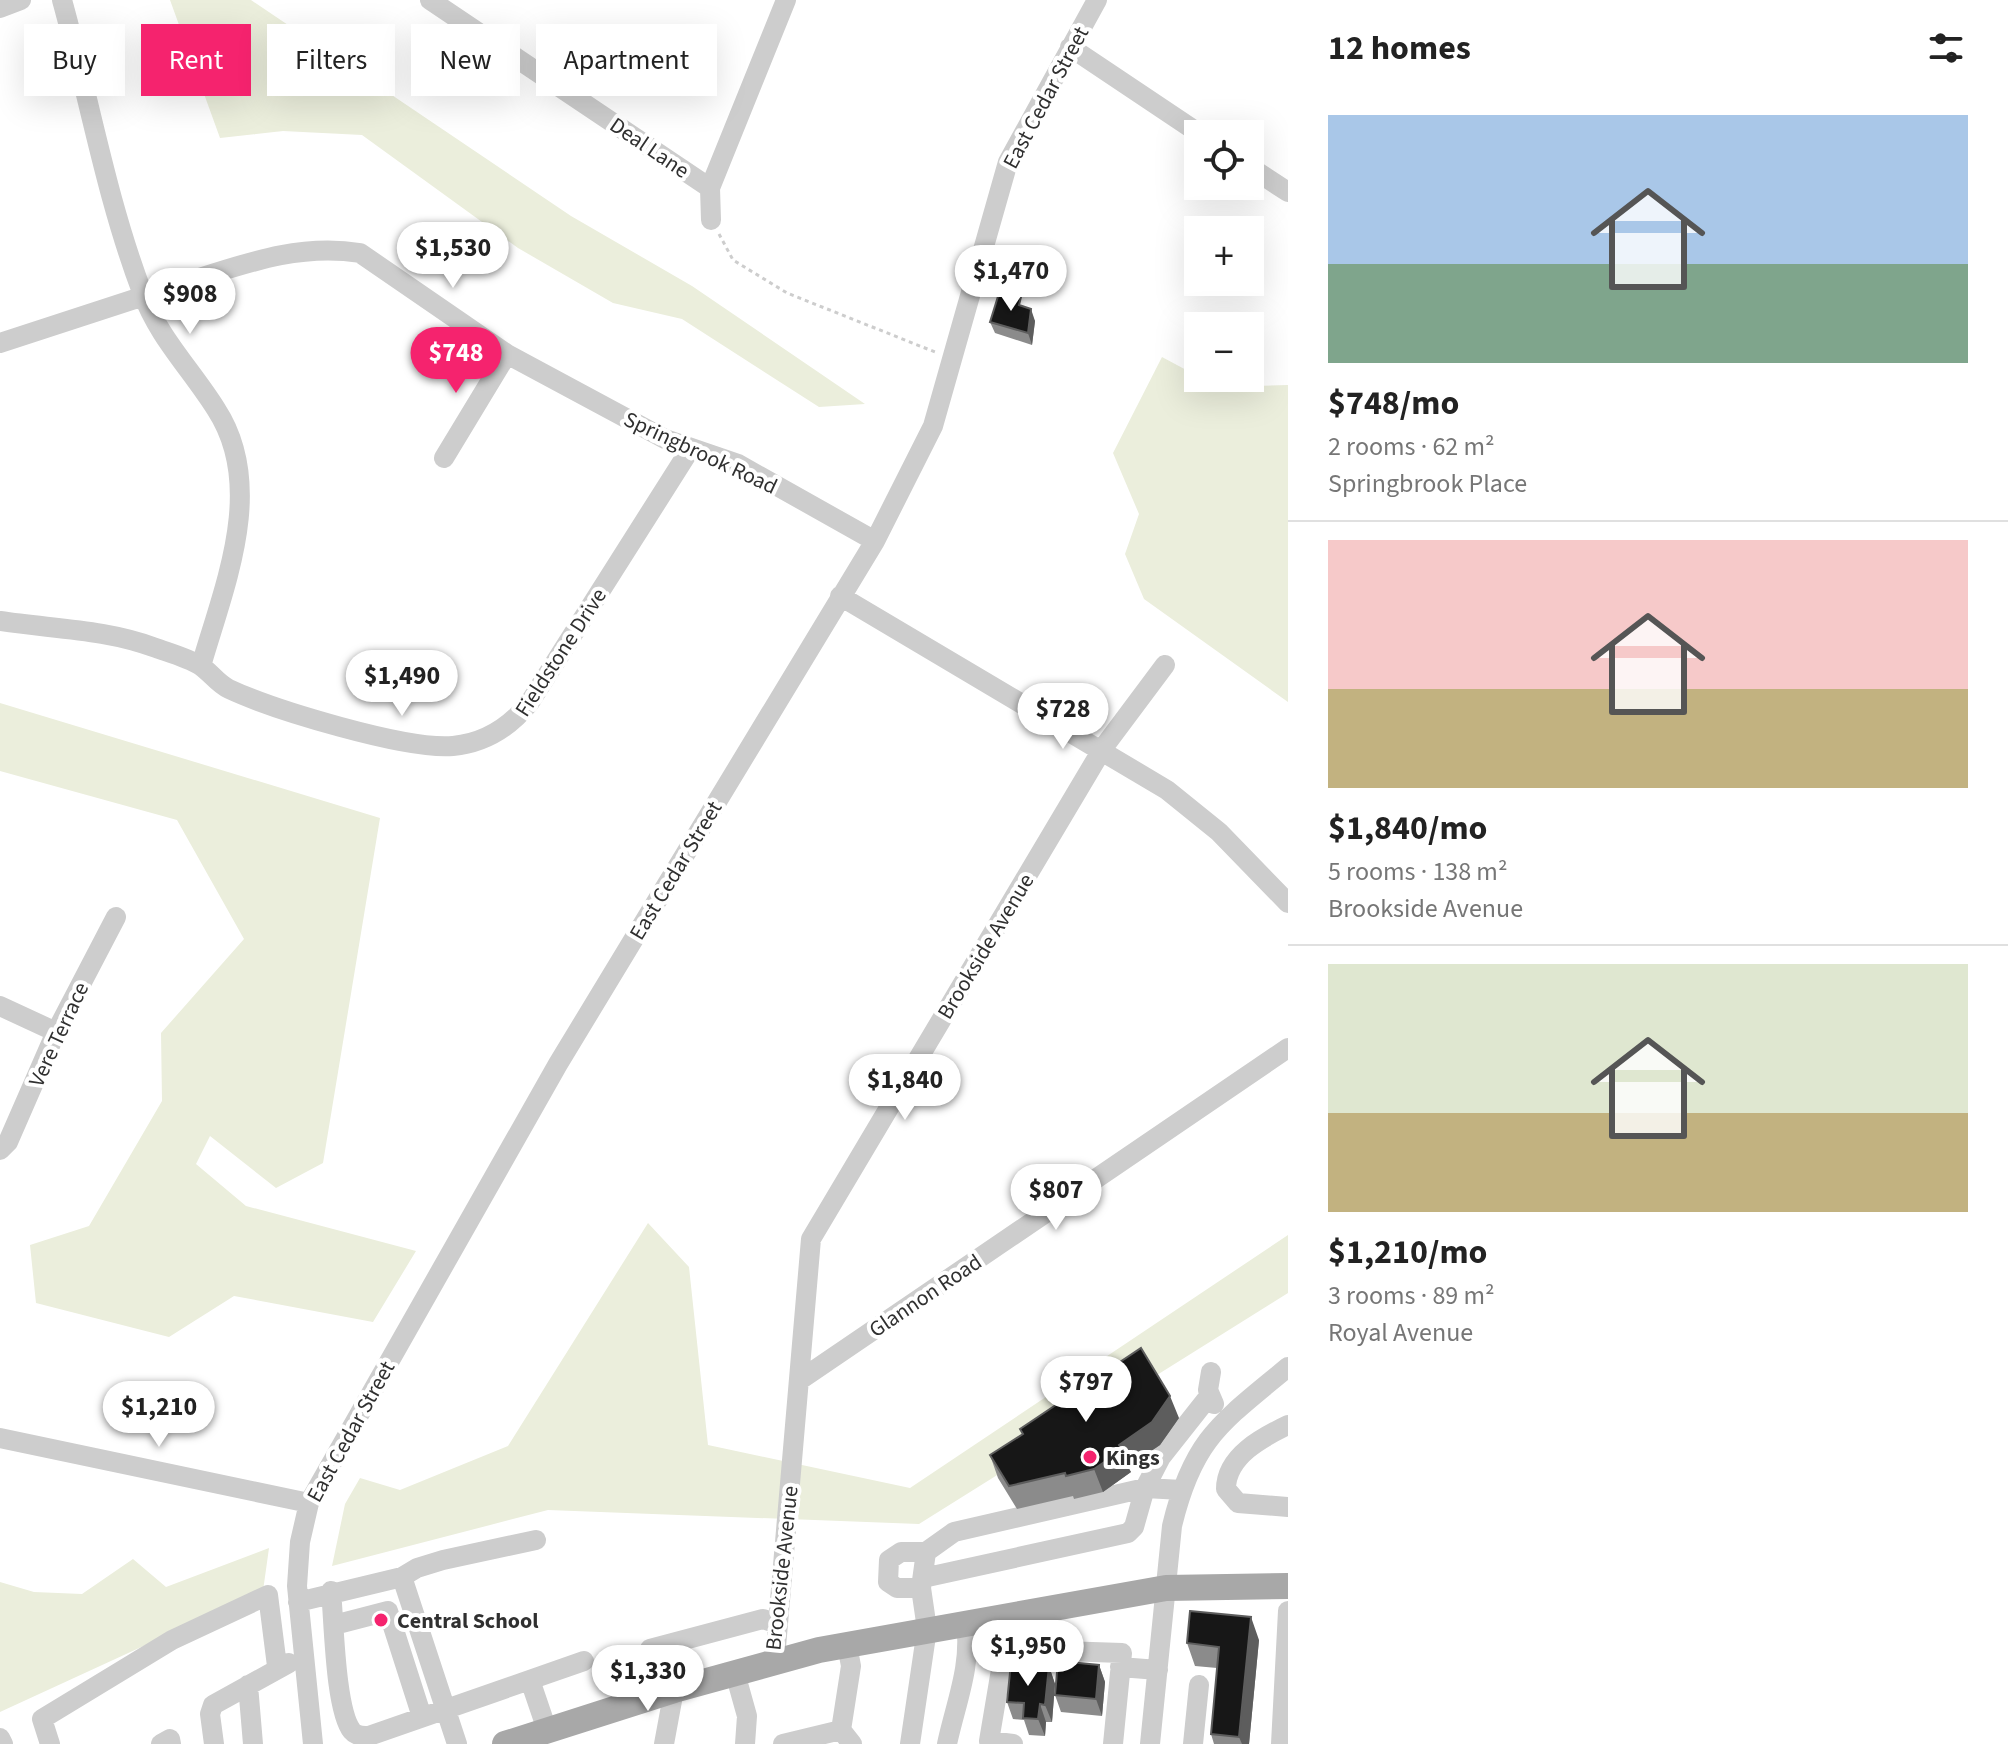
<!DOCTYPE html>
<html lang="en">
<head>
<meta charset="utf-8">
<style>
	body { margin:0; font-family:"Source Sans 3",sans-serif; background:#f6f6f6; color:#222; height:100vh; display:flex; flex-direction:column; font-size:30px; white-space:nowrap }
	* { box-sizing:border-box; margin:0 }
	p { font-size:26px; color:#767676 }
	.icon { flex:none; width:44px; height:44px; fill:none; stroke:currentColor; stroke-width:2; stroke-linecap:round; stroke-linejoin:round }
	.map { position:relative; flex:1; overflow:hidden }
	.side { display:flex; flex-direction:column; background:#fff; width:720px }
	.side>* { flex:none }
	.banner { position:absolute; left:24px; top:24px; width:760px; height:72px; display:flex; gap:16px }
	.buttons { position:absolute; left:1184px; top:120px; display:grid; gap:16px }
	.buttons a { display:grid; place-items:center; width:80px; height:80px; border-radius:0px; background:#fff; box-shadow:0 8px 32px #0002; font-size:40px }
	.price { position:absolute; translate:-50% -68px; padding:0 18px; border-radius:28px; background:#fff; color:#222; font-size:26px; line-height:52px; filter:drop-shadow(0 2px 4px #0008) }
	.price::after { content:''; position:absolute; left:50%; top:48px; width:24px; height:18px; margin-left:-12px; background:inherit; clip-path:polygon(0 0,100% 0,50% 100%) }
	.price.current { background:#f5236e; color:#fff }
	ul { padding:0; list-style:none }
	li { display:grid; align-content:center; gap:16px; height:424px; padding:0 40px }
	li+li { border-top:2px solid #e0e0e0 }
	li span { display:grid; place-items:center; height:248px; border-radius:0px; color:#555 }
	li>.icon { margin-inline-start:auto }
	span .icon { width:144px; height:144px; fill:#fffc; stroke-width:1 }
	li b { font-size:34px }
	h2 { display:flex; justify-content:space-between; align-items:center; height:96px; padding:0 40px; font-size:34px }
	.chip { padding:0 28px; border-radius:0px; background:#fff; box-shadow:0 8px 32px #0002; font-size:28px; line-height:72px }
	.chip.current { background:#f5236e; color:#fff }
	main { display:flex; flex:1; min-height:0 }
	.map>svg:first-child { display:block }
	.green { fill:#ebeedc }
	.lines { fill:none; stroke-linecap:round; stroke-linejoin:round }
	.path { stroke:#cdcdcd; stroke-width:3; stroke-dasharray:4 4; stroke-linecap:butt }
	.minor { stroke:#cdcdcd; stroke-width:20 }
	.major { stroke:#a8a8a8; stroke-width:26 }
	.wall { fill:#8b8b8b }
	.shaded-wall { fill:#5d5d5d }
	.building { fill:#171717; stroke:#5d5d5d; stroke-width:2 }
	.poi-dot { fill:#f5236e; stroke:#fff; stroke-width:3 }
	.labels { text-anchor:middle; stroke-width:8; stroke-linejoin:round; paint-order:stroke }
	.street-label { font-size:22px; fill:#303030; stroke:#fff }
	.poi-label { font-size:22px; font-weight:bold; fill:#303030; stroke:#fff; text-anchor:start }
</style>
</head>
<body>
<main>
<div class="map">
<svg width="1288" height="1744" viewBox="0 0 1288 1744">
	<rect width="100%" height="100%" fill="#fff"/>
	<!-- green -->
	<path class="green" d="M170,0h81l320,216 121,70 173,118 -46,3 -137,-88 -69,-16 -95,-55 -156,-113 -79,-4 -63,7z
		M1162,357l56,30 70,-2v317l-144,-103 -19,-45 14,-40 -26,-61z
		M0,703l380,115 -57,345 -47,25 -66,-52 -14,28 50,42 170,45 -43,71 -139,-26 -65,41 -133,-34 -6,-58 59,-19 73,-125 -1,-68 83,-94 -67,-119 -177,-49z
		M648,1223l41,44 19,178 202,43 378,-253v58l-369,231 -371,-14 -216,56 13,-62 15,-26 40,12 108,-44z
		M269,1548l-6,43 -263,121v-130l34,10 48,2 51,-35 33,28z"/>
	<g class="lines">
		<!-- path -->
		<path class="path" d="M719,234l14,26 54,33 148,59"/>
		<!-- minor -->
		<path class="minor" d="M62,0c27,97 44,197 80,292 16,45 49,77 74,117 51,78 8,177 -15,257
			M430,0l280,188
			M0,8l21,-8
			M1070,47l130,87
			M1250,167l38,25
			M711,220l-1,-32 76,-188
			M0,343c62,-20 124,-41 187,-61 57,-18 112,-39 173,-29l147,101 158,85 73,25 137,77
			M444,458l63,-104
			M840,596l327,194 52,42 69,71
			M0,621c52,8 106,8 156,27 14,5 32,10 45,18 10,7 17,18 28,23 45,21 177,61 224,57 32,-3 57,-19 77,-44l161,-254
			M0,1006l56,26
			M0,1150l8,-8 48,-110 60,-115
			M1211,1372l-3,18 6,14
			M800,1380l488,-332
			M1288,1425c-25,12 -62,31 -62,64l12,14 50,4
			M0,1438l309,65
			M1182,1490l-37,-2 16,-31 49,-62
			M402,1577l55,167
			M923,1578l205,-45 6,-6 11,-39 -191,44 -28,20
			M331,1591c3,29 4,119 21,140 4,5 11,5 17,5l215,-75
			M298,1602l104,-25 15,-9 26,-8 93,-20
			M334,1625l54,-14 34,106
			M847,1645l4,21 -10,64 11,14
			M1032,1650l90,3 -9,91
			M772,1662l4,-15 35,-408 292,-491 62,-83
			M1120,1667l38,3
			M735,1673l12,43 -2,28
			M530,1680l17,50
			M248,1685l5,59
			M0,1738l3,6
			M50,1744l-8,-25 130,-79 96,-45 9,71
			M161,1744l9,-5 1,5
			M214,1744l-4,-30 3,-9 76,-42
			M313,1744l-16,-158 3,-44 9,-39 249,-439 317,-523 58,-115 75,-264 89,-162
			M664,1744l10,-54 -20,-18 -4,-23 113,-30 15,5
			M783,1744l58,-14
			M910,1744l17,-115 -6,-41 5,-36h-25l-12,8 -1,22 9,6h24
			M947,1744c9,-42 25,-78 19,-122
			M1013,1744l-24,-3 14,-83 29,-8 -5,-38
			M1150,1744l22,-218c21,-88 50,-104 116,-159
			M1193,1744l6,-59
			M1281,1744l7,-133"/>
		<!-- major -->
		<path class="major" d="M505,1744l169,-54 145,-40 347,-62 122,-2"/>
	</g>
	<!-- wall -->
	<path class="wall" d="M1025,307l10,14 -3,24 -37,-12 -5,-11z
		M1179,1418l-19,27 -32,22 3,5 -28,20 -29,7 -1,-3 -56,13 -19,-31 -8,-23 32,-21 -2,-5z
		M1259,1640l-10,104h-35l-3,-10 6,-66 -22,-2 -8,-23z
		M1099,1665l6,17 -3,34 -41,-4 -6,-17z
		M1049,1666l6,18 -3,38h-6l-1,14 -16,-1 -5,-15 -11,-1 -6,-17z"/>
	<!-- shaded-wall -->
	<path class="shaded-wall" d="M1031,309l4,12 -3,24 -4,-12z
		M1170,1396l9,22 -19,27 -32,22 3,5 -28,20 -9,-23z
		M1251,1617l8,23 -10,104h-7l-3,-7z
		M1099,1665l6,17 -3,34 -6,-17z
		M1049,1666l6,18 -3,38 -7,-17z
		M1040,1704l6,18 -1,14 -7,-17z"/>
	<!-- building -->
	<path class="building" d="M1000,290l21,7 -2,8 12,4 -3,24 -38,-11z
		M1141,1348l29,48 -18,26 -33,23 3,5 -28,19 -28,7 -1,-3 -56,13 -19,-31 33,-21 -3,-5z
		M1190,1611l61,6 -12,120 -28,-3 8,-87 -32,-4z
		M1058,1661l41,4 -3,34 -41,-4z
		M1011,1663l38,3 -4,39 -5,-1 -2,15 -15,-1 1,-15 -17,-1z"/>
	<!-- markers -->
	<g class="poi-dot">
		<circle cx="1090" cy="1457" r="8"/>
		<circle cx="381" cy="1620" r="8"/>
	</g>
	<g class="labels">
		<!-- street labels -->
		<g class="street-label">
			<text transform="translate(1045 97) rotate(-62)" y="8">East Cedar Street</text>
			<text transform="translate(650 147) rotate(34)" y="8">Deal Lane</text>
			<text transform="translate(701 452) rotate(25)" y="8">Springbrook Road</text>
			<text transform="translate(560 652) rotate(-57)" y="8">Fieldstone Drive</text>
			<text transform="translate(675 870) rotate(-59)" y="8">East Cedar Street</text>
			<text transform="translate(985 946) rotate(-59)" y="8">Brookside Avenue</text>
			<text transform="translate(58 1034) rotate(-65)" y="8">Vere Terrace</text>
			<text transform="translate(925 1295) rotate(-34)" y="8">Glannon Road</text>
			<text transform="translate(350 1431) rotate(-61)" y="8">East Cedar Street</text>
			<text transform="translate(781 1568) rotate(-84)" y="8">Brookside Avenue</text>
		</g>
		<!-- poi labels -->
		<g class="poi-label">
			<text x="1106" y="1465">Kings</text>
			<text x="397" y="1628">Central School</text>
		</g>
	</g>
</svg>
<div class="buttons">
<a><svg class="icon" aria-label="locate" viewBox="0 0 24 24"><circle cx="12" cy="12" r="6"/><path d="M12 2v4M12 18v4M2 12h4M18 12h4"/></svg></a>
<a>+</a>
<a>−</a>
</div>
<b class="price" style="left:453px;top:290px">$1,530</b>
<b class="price" style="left:1011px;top:313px">$1,470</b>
<b class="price" style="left:190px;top:336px">$908</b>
<b class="price current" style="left:456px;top:395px">$748</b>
<b class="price" style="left:402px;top:718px">$1,490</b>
<b class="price" style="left:1063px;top:751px">$728</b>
<b class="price" style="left:905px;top:1122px">$1,840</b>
<b class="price" style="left:1056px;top:1232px">$807</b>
<b class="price" style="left:1086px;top:1424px">$797</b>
<b class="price" style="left:159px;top:1449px">$1,210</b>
<b class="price" style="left:1028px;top:1688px">$1,950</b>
<b class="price" style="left:648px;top:1713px">$1,330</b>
<div class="banner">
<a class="chip">Buy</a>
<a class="chip current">Rent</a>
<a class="chip">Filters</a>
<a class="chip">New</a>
<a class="chip">Apartment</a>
</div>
</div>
<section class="side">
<h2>12 homes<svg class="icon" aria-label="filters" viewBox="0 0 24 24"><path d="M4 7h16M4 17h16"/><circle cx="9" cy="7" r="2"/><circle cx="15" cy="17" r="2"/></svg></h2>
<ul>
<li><span style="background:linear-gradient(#a9c7e8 60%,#7fa58c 0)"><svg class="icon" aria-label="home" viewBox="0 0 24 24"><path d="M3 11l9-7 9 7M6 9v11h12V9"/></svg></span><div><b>$748/mo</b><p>2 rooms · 62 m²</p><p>Springbrook Place</p></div></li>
<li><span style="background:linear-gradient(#f6c9c9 60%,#c2b280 0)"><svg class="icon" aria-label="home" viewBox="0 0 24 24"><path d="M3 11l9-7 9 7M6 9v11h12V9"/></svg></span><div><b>$1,840/mo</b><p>5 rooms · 138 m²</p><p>Brookside Avenue</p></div></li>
<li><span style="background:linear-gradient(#dfe7d0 60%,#c2b280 0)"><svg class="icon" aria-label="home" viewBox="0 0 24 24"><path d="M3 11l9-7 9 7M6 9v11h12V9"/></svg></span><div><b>$1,210/mo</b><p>3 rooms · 89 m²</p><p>Royal Avenue</p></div></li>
</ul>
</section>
</main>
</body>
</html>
